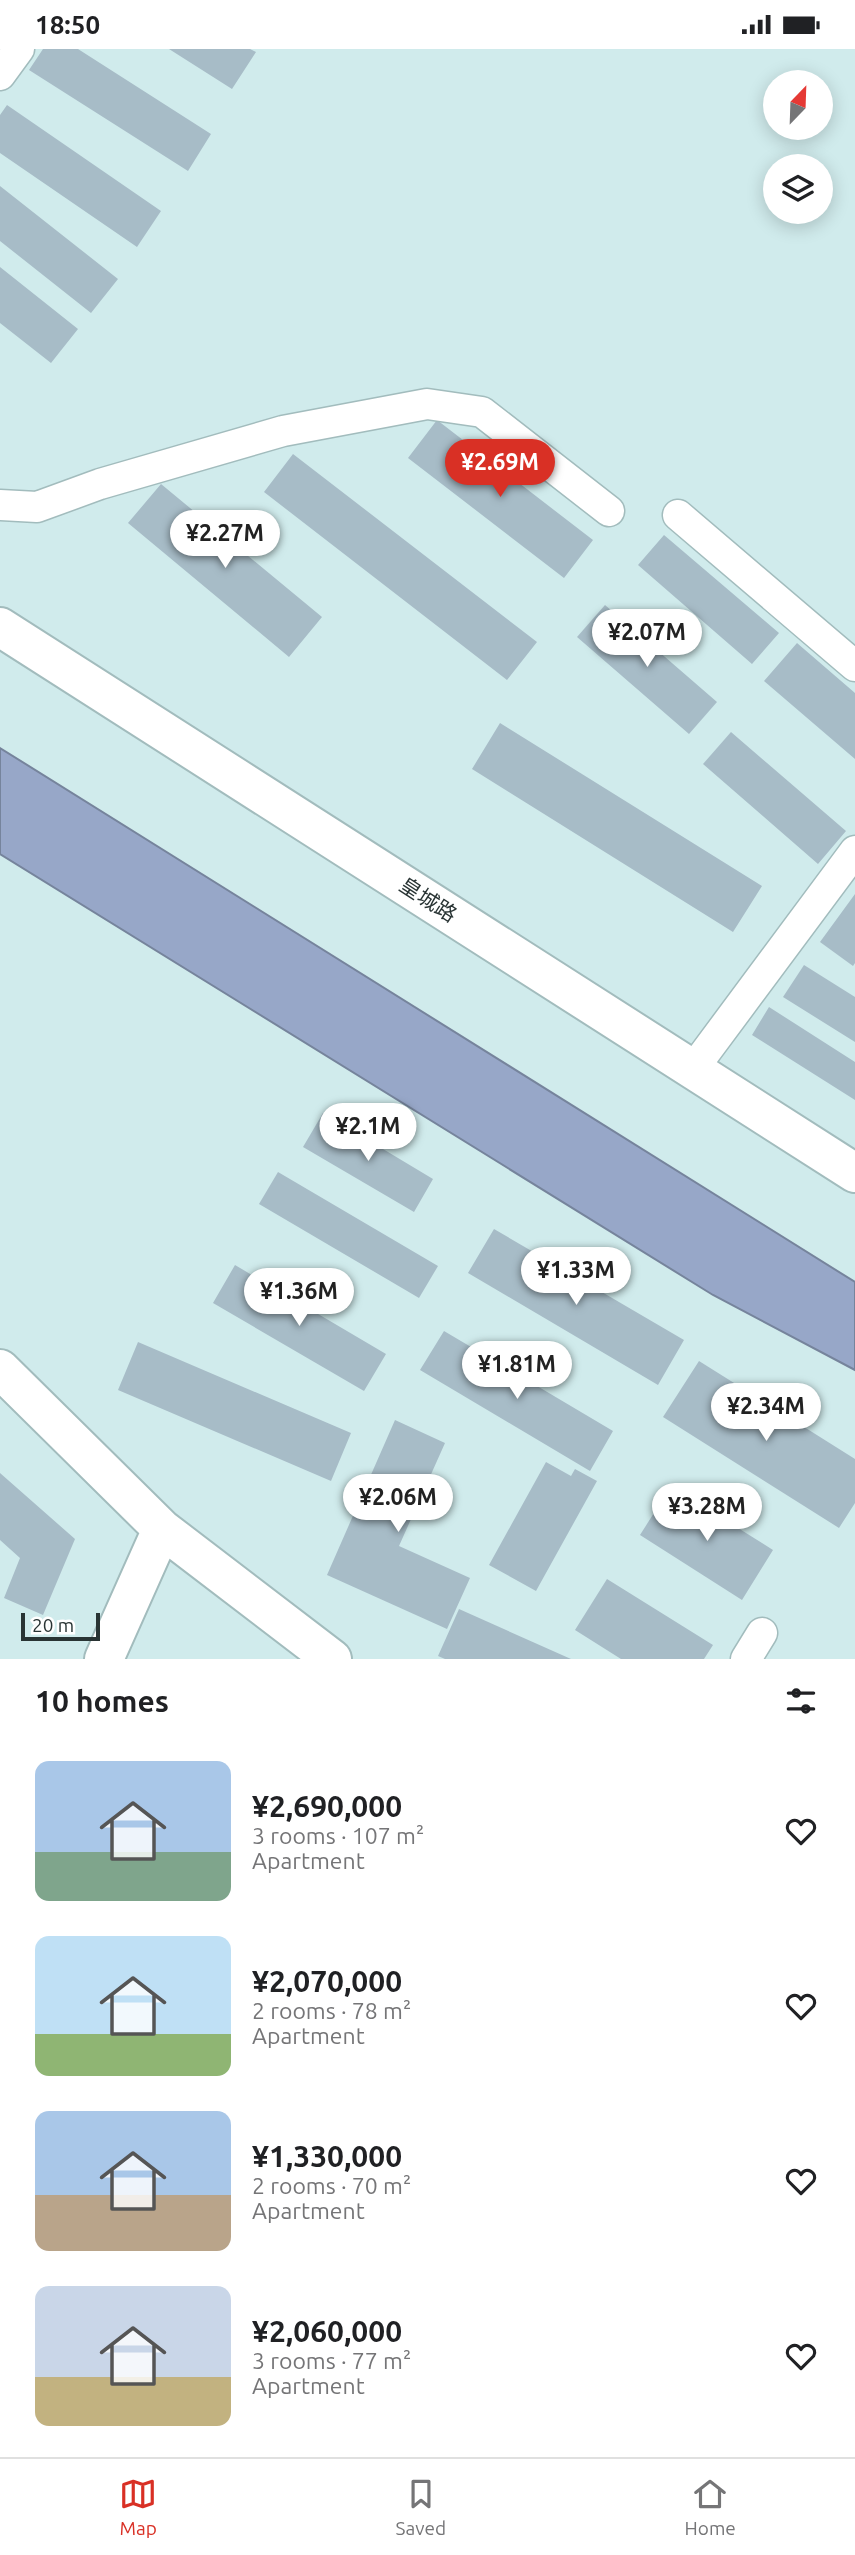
<!DOCTYPE html>
<html lang="en">
<head>
<meta charset="utf-8">
<style>
	body { margin:0; font-family:Ubuntu,"Noto Sans SC",sans-serif; background:#f6f6f6; color:#202124; height:100vh; display:flex; flex-direction:column; font-size:26px; white-space:nowrap }
	* { box-sizing:border-box; margin:0 }
	p { font-size:23px; color:#757577 }
	.icon { flex:none; width:38px; height:38px; fill:none; stroke:currentColor; stroke-width:2; stroke-linecap:round; stroke-linejoin:round }
	.map { position:relative; height:1610px; overflow:hidden }
	.drawer { display:flex; flex-direction:column; background:#fff; flex:1 }
	.drawer>* { flex:none }
	.needle { width:46px; rotate:23deg }
	.buttons { position:absolute; left:763px; top:21px; display:grid; gap:14px }
	.buttons a { display:grid; place-items:center; width:70px; height:70px; border-radius:50%; background:#fff; box-shadow:0 4px 18px #0003; font-size:35px }
	.scale { position:absolute; left:21px; bottom:18px; width:79px; box-sizing:border-box; padding-left:7px; border:4px solid #293434; border-top:0; font-size:19px; line-height:24px; white-space:nowrap; color:#293434; -webkit-text-stroke:5px #fff; paint-order:stroke }
	.price { position:absolute; translate:-50% -60px; padding:0 16px; border-radius:24px; background:#fff; color:#222; font-size:23px; line-height:46px; filter:drop-shadow(0 2px 4px #0008) }
	.price::after { content:''; position:absolute; left:50%; top:42px; width:21px; height:16px; margin-left:-10px; background:inherit; clip-path:polygon(0 0,100% 0,50% 100%) }
	.price.current { background:#d93025; color:#fff }
	ul { padding:0; list-style:none }
	li { display:flex; align-items:center; gap:21px; height:175px; padding:0 35px }
	li span { display:grid; place-items:center; flex:none; width:196px; height:140px; border-radius:14px; color:#555 }
	li>.icon { margin-inline-start:auto }
	span .icon { width:84px; height:84px; fill:#fffc; stroke-width:1 }
	li b { font-size:30px }
	h2 { display:flex; justify-content:space-between; align-items:center; height:84px; padding:0 35px; font-size:30px }
	.status { display:flex; justify-content:space-between; align-items:center; height:49px; padding:0 35px; background:#fff; direction:ltr }
	.status svg { height:19px; fill:currentColor }
	.tab-bar { display:flex; justify-content:space-around; align-items:center; height:98px; border-top:2px solid #e0e0e0; background:#fff; font-size:19px; color:#757577 }
	.tab-bar a { display:grid; justify-items:center; gap:4px }
	.tab-bar .current { color:#d93025 }
	.map>svg:first-child { display:block }
	.water { fill:#97a7c8; stroke:#76849c; stroke-width:2 }
	.building { fill:#a7bcc7 }
	.lines { fill:none; stroke-linecap:round; stroke-linejoin:round }
	.street-casing { stroke:#a2bcbd; stroke-width:33 }
	.secondary-casing { stroke:#a2bcbd; stroke-width:42 }
	.street { stroke:#fff; stroke-width:30 }
	.secondary { stroke:#fff; stroke-width:38 }
	.labels { text-anchor:middle; stroke-width:5; stroke-linejoin:round; paint-order:stroke }
	.street-label { font-size:21px; fill:#293434; stroke:#fff }
</style>
</head>
<body>
<div class="status"><b>18:50</b><svg viewBox="0 0 49 12"><path d="M0 12V9h3v3zM5 12V6h3v6zM10 12V3h3v9zM15 12V0h3v12zM26 1h20v11H26zM47 4h2v5h-2z"/></svg></div>
<div class="map">
<svg width="855" height="1610" viewBox="0 0 855 1610">
	<rect width="100%" height="100%" fill="#d0ebec"/>
	<!-- water -->
	<path class="water" d="M0,699l855,534v88l-142,-75 -713,-441z"/>
	<!-- building -->
	<path class="building" d="M43,0h35l133,85 -23,37 -159,-101z
		M169,0h81l6,3 -24,37z
		M7,56l154,106 -24,36 -137,-94v-38z
		M0,137l118,93 -27,34 -91,-72z
		M0,218l78,62 -27,34 -51,-40z
		M437,371l156,120 -29,38 -156,-120z
		M293,405l244,188 -30,38 -243,-188z
		M161,435l161,133 -33,40 -161,-134z
		M664,486l115,98 -27,31 -114,-99z
		M605,556l112,97 -28,32 -112,-97z
		M797,594l58,50v66l-91,-78z
		M500,674l262,163 -29,46 -261,-163z
		M731,683l115,99 -28,33 -115,-100z
		M855,845v69l-2,3 -33,-24z
		M804,916l51,32v45l-72,-45z
		M769,958l86,55v38l-103,-65z
		M323,1064l110,66 -19,33 -111,-65z
		M278,1123l160,94 -19,32 -160,-94z
		M494,1180l190,111 -26,45 -190,-112z
		M235,1216l151,89 -22,37 -151,-88z
		M444,1282l169,100 -23,40 -170,-101z
		M138,1293l213,91 -20,48 -213,-91z
		M699,1312l156,98v44l-16,25 -176,-111z
		M395,1371l50,23 -46,103 71,32 -23,51 -120,-54z
		M546,1413l25,14 4,-7 22,12 -61,110 -47,-26z
		M0,1424l75,66 -32,76 -39,-17 16,-40 -20,-18z
		M671,1437l102,64 -31,50 -102,-65z
		M607,1530l106,66 -9,14h-83l-46,-29z
		M459,1560l112,50h-126l-7,-3z"/>
	<g class="lines">
		<!-- street casing -->
		<g class="street-casing">
			<path id="street" d="M0,26l19,-26
				M0,456l37,2 63,-23 183,-53 144,-27 55,8 127,99
				M678,466l177,151
				M693,1020l162,-218
				M746,1610l16,-26"/>
		</g>
		<!-- secondary casing -->
		<g class="secondary-casing">
			<path id="secondary" d="M0,578l855,546
				M0,1320l162,160 170,130
				M104,1610l58,-130"/>
		</g>
		<!-- street -->
		<use href="#street" class="street"/>
		<!-- secondary -->
		<use href="#secondary" class="secondary"/>
	</g>
	<g class="labels">
		<!-- street labels -->
		<g class="street-label">
			<text transform="translate(428 851) rotate(33)" y="7">皇城路</text>
		</g>
	</g>
</svg>
<div class="buttons">
<a><svg class="needle" viewBox="-14 -14 28 28"><path d="M0-13l5 13h-10z" fill="#e53935"/><path d="M0 13l5-13h-10z" fill="#757577"/></svg></a>
<a><svg class="icon" aria-label="layers" viewBox="0 0 24 24"><path d="M12 4l9 5-9 5-9-5zM3 14l9 5 9-5"/></svg></a>
</div>
<div class="scale">20 m</div>
<b class="price current" style="left:500px;top:450px">¥2.69M</b>
<b class="price" style="left:225px;top:521px">¥2.27M</b>
<b class="price" style="left:647px;top:620px">¥2.07M</b>
<b class="price" style="left:368px;top:1114px">¥2.1M</b>
<b class="price" style="left:576px;top:1258px">¥1.33M</b>
<b class="price" style="left:299px;top:1279px">¥1.36M</b>
<b class="price" style="left:517px;top:1352px">¥1.81M</b>
<b class="price" style="left:766px;top:1394px">¥2.34M</b>
<b class="price" style="left:398px;top:1485px">¥2.06M</b>
<b class="price" style="left:707px;top:1494px">¥3.28M</b>
</div>
<section class="drawer">
<h2>10 homes<svg class="icon" aria-label="filters" viewBox="0 0 24 24"><path d="M4 7h16M4 17h16"/><circle cx="9" cy="7" r="2"/><circle cx="15" cy="17" r="2"/></svg></h2>
<ul>
<li><span style="background:linear-gradient(#a9c7e8 65%,#7fa58c 0)"><svg class="icon" aria-label="home" viewBox="0 0 24 24"><path d="M3 11l9-7 9 7M6 9v11h12V9"/></svg></span><div><b>¥2,690,000</b><p>3 rooms · 107 m²</p><p>Apartment</p></div><svg class="icon" aria-label="heart" viewBox="0 0 24 24"><path d="M12 20l-8-8c-3-5 5-10 8-4 3-6 11-1 8 4z"/></svg></li>
<li><span style="background:linear-gradient(#bfe0f5 70%,#8fb573 0)"><svg class="icon" aria-label="home" viewBox="0 0 24 24"><path d="M3 11l9-7 9 7M6 9v11h12V9"/></svg></span><div><b>¥2,070,000</b><p>2 rooms · 78 m²</p><p>Apartment</p></div><svg class="icon" aria-label="heart" viewBox="0 0 24 24"><path d="M12 20l-8-8c-3-5 5-10 8-4 3-6 11-1 8 4z"/></svg></li>
<li><span style="background:linear-gradient(#a9c7e8 60%,#b9a48a 0)"><svg class="icon" aria-label="home" viewBox="0 0 24 24"><path d="M3 11l9-7 9 7M6 9v11h12V9"/></svg></span><div><b>¥1,330,000</b><p>2 rooms · 70 m²</p><p>Apartment</p></div><svg class="icon" aria-label="heart" viewBox="0 0 24 24"><path d="M12 20l-8-8c-3-5 5-10 8-4 3-6 11-1 8 4z"/></svg></li>
<li><span style="background:linear-gradient(#c9d6e8 65%,#c2b280 0)"><svg class="icon" aria-label="home" viewBox="0 0 24 24"><path d="M3 11l9-7 9 7M6 9v11h12V9"/></svg></span><div><b>¥2,060,000</b><p>3 rooms · 77 m²</p><p>Apartment</p></div><svg class="icon" aria-label="heart" viewBox="0 0 24 24"><path d="M12 20l-8-8c-3-5 5-10 8-4 3-6 11-1 8 4z"/></svg></li>
</ul>
</section>
<nav class="tab-bar">
<a class="current"><svg class="icon" aria-label="map" viewBox="0 0 24 24"><path d="M3 6l6-2 6 2 6-2v14l-6 2-6-2-6 2zM9 4v14M15 6v14"/></svg>Map</a>
<a><svg class="icon" aria-label="saved" viewBox="0 0 24 24"><path d="M7 4h10v16l-5-4-5 4z"/></svg>Saved</a>
<a><svg class="icon" aria-label="home" viewBox="0 0 24 24"><path d="M3 11l9-7 9 7M6 9v11h12V9"/></svg>Home</a>
</nav>
</body>
</html>
